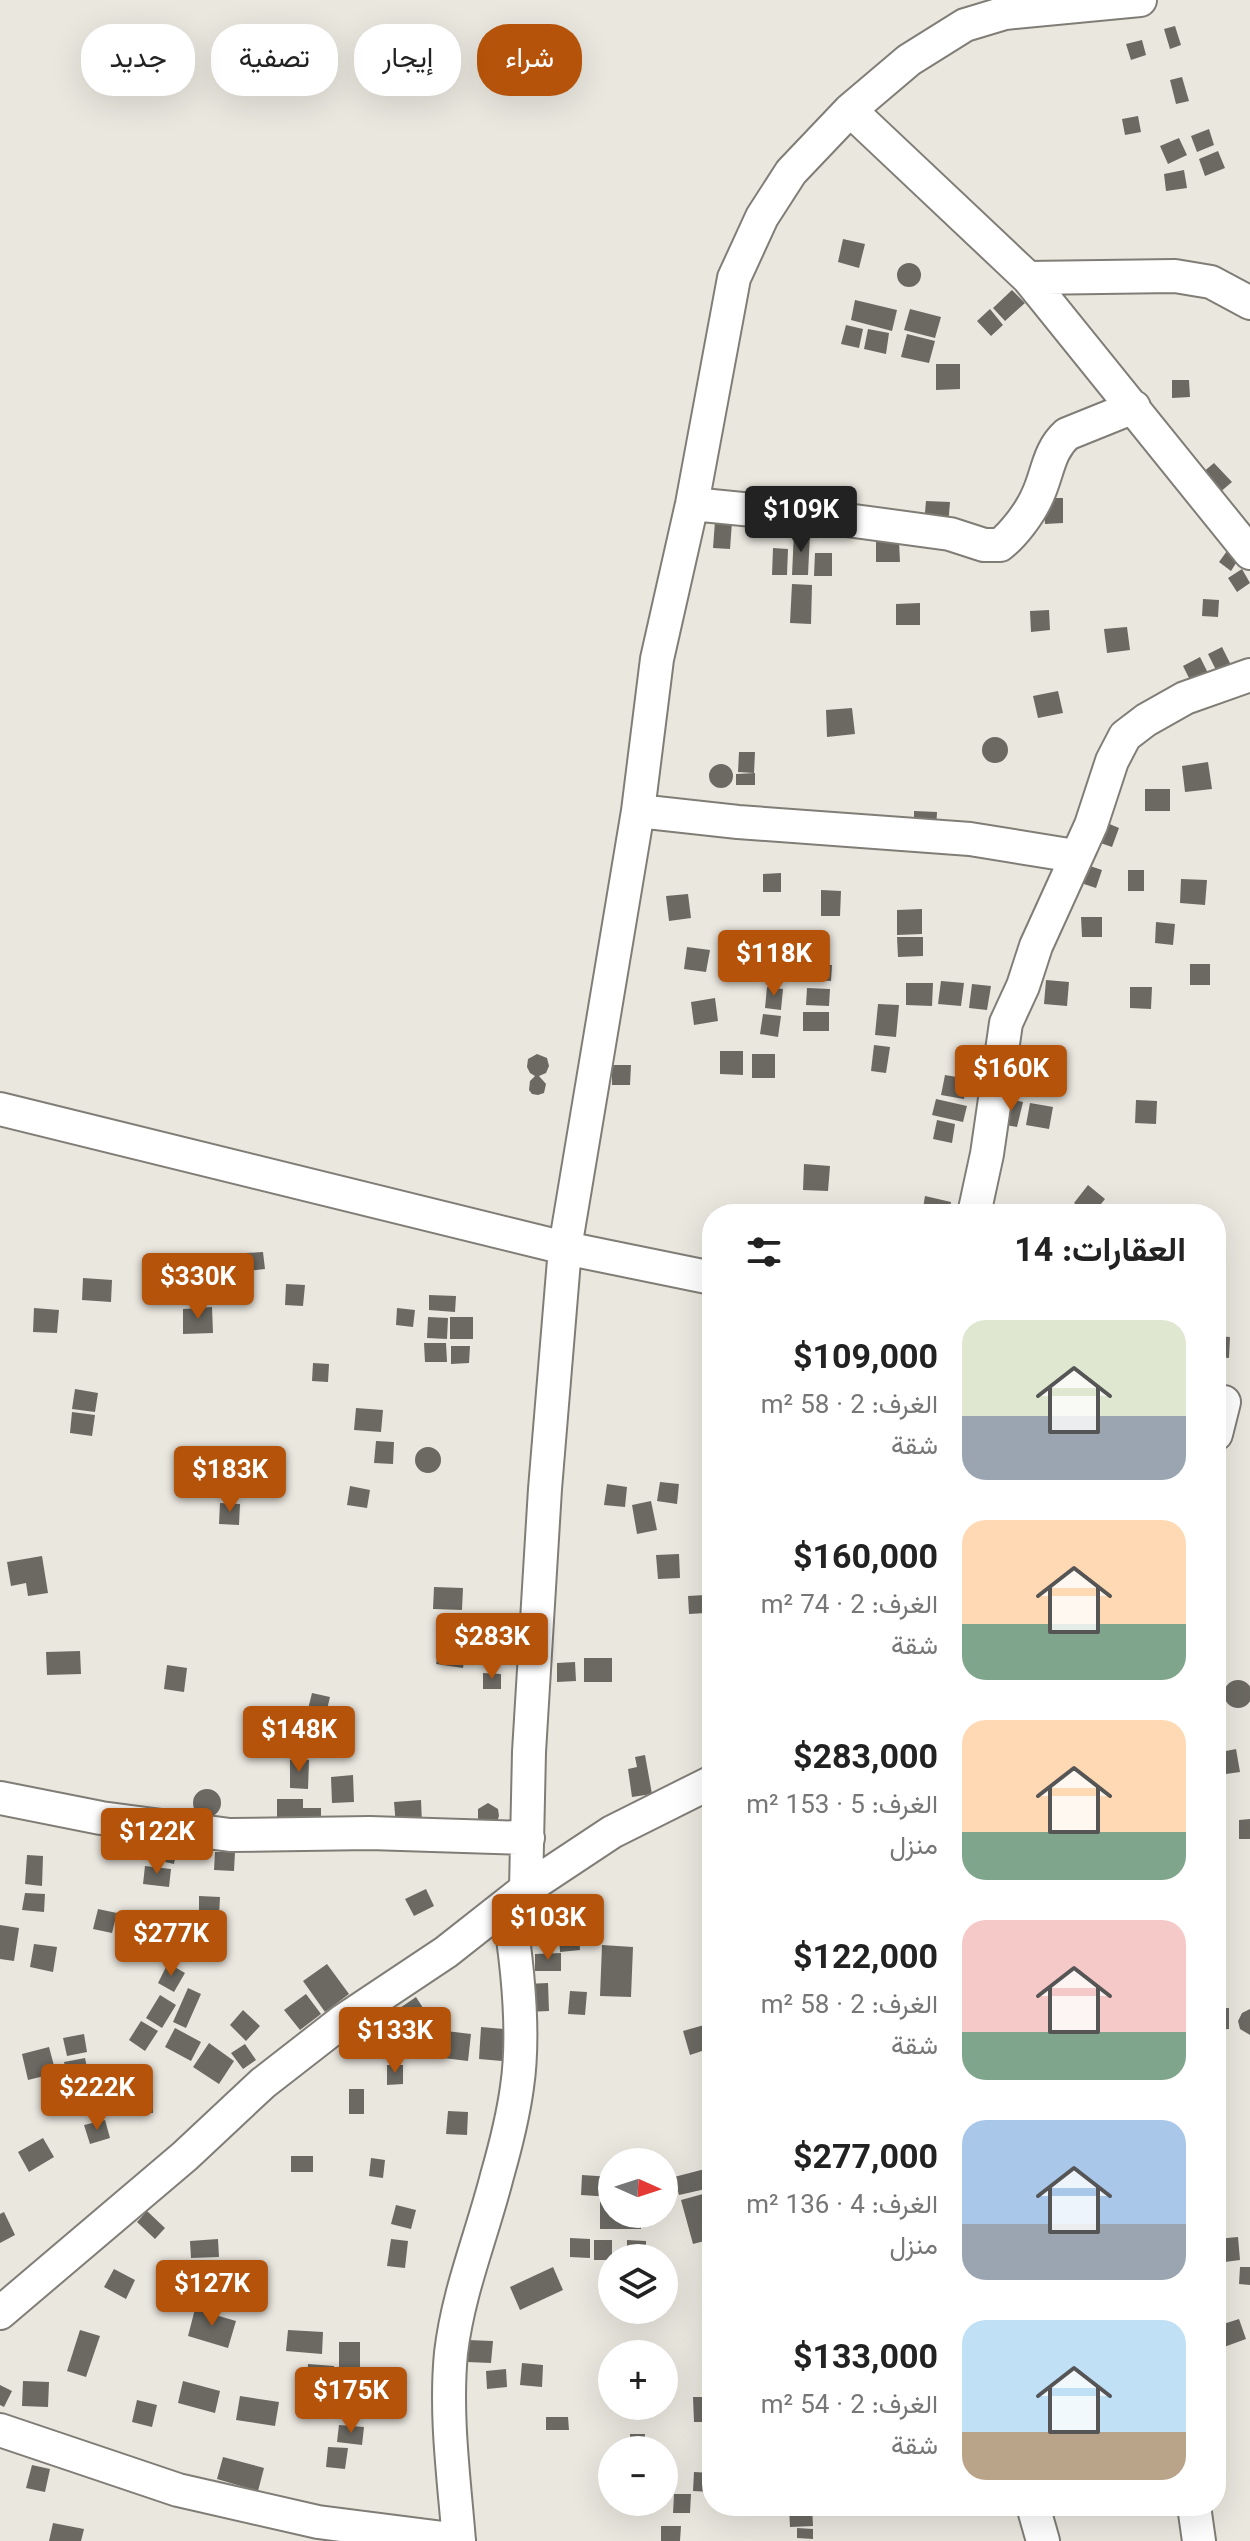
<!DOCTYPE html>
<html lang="ar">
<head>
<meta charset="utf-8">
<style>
	body { margin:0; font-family:Georgia,Vazirmatn,serif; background:#f6f6f6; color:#222; direction:rtl; height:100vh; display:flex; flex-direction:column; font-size:30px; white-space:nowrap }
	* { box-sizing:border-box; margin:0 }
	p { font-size:26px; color:#767676 }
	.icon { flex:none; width:44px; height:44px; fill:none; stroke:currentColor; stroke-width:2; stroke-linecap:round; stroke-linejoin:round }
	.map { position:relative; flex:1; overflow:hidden; direction:ltr }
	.details { position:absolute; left:702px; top:1204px; width:524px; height:1312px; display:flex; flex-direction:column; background:#fff; border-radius:32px; box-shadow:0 8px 32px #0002; direction:rtl }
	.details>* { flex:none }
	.top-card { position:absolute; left:24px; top:24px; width:558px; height:72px; direction:rtl; display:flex; gap:16px }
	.needle { width:52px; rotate:93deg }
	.controls { position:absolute; left:598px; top:2148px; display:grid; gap:16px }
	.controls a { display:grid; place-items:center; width:80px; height:80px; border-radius:50%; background:#fff; box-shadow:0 8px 32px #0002; font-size:40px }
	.price { position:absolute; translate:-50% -68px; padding:0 18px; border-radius:8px; background:#b45309; color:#fff; font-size:26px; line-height:52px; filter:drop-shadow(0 2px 4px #0008) }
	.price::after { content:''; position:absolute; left:50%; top:48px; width:24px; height:18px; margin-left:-12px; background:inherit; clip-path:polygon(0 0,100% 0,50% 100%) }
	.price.active { background:#222; color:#fff }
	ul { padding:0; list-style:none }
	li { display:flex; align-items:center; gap:24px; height:200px; padding:0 40px }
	li span { display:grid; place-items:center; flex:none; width:224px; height:160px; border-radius:24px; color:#555 }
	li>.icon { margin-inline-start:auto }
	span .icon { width:96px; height:96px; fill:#fffc; stroke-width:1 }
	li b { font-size:34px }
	h2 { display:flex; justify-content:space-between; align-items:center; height:96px; padding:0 40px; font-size:34px }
	.chip { padding:0 28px; border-radius:32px; background:#fff; box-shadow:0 8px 32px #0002; font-size:28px; line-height:72px }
	.chip.active { background:#b45309; color:#fff }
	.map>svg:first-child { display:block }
	.building { fill:#6b6962 }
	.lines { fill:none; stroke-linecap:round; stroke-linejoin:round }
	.minor-casing { stroke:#7f7d76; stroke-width:36 }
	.minor { stroke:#fff; stroke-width:32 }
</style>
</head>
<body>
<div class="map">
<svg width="1250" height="2541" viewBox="0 0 1250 2541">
	<rect width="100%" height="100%" fill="#eae7df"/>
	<!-- building -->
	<path class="building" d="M1175,26l6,19 -11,4 -6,-20z
		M1142,40l4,15 -15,5 -5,-16z
		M1182,77l7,24 -13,3 -6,-24z
		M1138,116l3,16 -16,3 -3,-16z
		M1209,129l5,16 -17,7 -6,-16z
		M1179,138l8,17 -19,9 -8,-18z
		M1218,151l7,17 -20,8 -6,-17z
		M1184,170l3,18 -21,3 -2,-17z
		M843,239l22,5 -6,24 -21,-6z
		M897 275a12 12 0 1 1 24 0a12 12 0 1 1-24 0Z
		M1012,290l13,13 -20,18 -12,-13z
		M855,300l42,10 -5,21 -41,-11z
		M910,309l31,8 -6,21 -31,-8z
		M990,309l13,16 -12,11 -14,-15z
		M846,325l17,4 -4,19 -18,-4z
		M868,329l21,4 -3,21 -22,-5z
		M907,334l28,7 -6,22 -28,-6z
		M936,364h24v25l-24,1z
		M1172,380h17l1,17 -18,1z
		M1214,463l18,19 -13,11 -17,-20z
		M1044,498h19v25l-18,1z
		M926,501l24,1 -2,24 -24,-2z
		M715,521l17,1 -2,27 -17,-1z
		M794,532l16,1 -2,42h-16z
		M876,541h23l1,21h-24z
		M773,548l15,1 -1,26h-15z
		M1227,551l11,9 -7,11 -12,-9z
		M815,553h17v23h-18z
		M1242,569l8,14 -13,9 -9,-14z
		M792,584l20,1 -1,39 -21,-1z
		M1203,599l16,1 -1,17 -16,-1z
		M920,603v22h-24v-21z
		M1049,610l1,20 -19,2 -1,-21z
		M1127,627l3,23 -23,3 -3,-24z
		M1222,647l10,20 -14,7 -10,-20z
		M1200,657l12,24 -17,9 -12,-24z
		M1058,691l5,22 -25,5 -5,-22z
		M852,708l3,26 -28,3 -1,-27z
		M982 750a13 13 0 1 1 26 0a13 13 0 1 1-26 0Z
		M739,752h16l-1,21 -16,-1z
		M1208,762l4,27 -27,3 -3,-26z
		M709 776a12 12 0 1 1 24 0a12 12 0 1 1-24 0Z
		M755,773v12h-19v-11z
		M1145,789h25v22h-25z
		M914,811l23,1 -1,19 -22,-1z
		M1100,820l19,8 -7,19 -20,-7z
		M1081,863l21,7 -6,18 -21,-7z
		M1128,870h16v21h-16z
		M781,873v19h-18v-18z
		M1181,879l26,1 -2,25 -25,-2z
		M821,890l20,1 -1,25h-19z
		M688,894l3,24 -22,3 -3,-25z
		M922,909v25l-25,1v-25z
		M1081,917h21v20h-20z
		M1156,922l19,2 -2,21 -18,-2z
		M897,937h26v19l-25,1z
		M687,947l23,3 -4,22 -22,-3z
		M1190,964h20v21h-20z
		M809,965h23l-1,16 -22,-1z
		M1046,980l23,2 -2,24 -23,-2z
		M941,981l23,2 -3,23 -23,-2z
		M906,983h27l-1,23 -26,-1z
		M972,984l19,2 -4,24 -18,-2z
		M767,987l16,2 -2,21 -16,-2z
		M1130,987h22l-1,22 -21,-1z
		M807,988l23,1 -1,17 -23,-1z
		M715,998l3,23 -24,4 -3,-23z
		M878,1004l21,1 -3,32 -21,-2z
		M803,1012h26v19h-26z
		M763,1014l18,2 -3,21 -18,-3z
		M874,1045l16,2 -4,26 -15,-2z
		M720,1051h23v24l-23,-1z
		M537,1054l10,4 2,8 -3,7 -7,3 7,8 -2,9 -6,2 -6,-1 -3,-4 1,-9 5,-5 -5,-3 -3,-6 1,-8z
		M752,1054h23v24h-23z
		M612,1065h19l-1,20h-18z
		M945,1075l23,4 -4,20 -23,-4z
		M1006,1098l17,4 -6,25 -17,-3z
		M936,1099l31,7 -4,16 -31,-7z
		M1136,1100l21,1 -1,23 -21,-1z
		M1030,1103l23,4 -4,22 -23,-4z
		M937,1120l18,4 -3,19 -19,-4z
		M804,1164l26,2 -2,25 -25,-1z
		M1088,1185l17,14 -12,15h-5l-14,-11z
		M925,1196l26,6 -2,12h-27z
		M263,1252l2,17 -19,2 -1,-18z
		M83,1278l29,2 -1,22 -29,-2z
		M286,1284l19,1 -2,21 -18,-1z
		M429,1295l27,1 -1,16 -26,-2z
		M212,1307l1,26 -30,1v-25z
		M34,1308l25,2 -2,23 -24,-1z
		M397,1308l18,2 -2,17 -17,-2z
		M428,1317l20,1 -1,21 -20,-1z
		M450,1317h23v22h-23z
		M1216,1336l14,1 -1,21 -13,-1z
		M424,1343h22l1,19h-22z
		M451,1346h19l-1,17 -18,1z
		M313,1363l16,1 -1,18 -16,-1z
		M75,1389l23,4 -3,19 -23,-3z
		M356,1408l27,2 -2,22 -27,-2z
		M72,1412l23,3 -3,21 -22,-3z
		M376,1441l18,1 -1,22 -19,-1z
		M415 1460a13 13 0 1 1 26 0a13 13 0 1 1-26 0Z
		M660,1482l19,2 -2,20 -20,-3z
		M607,1484l20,3 -2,20 -21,-2z
		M350,1486l20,4 -3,18 -20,-3z
		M651,1501l6,29 -20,4 -5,-29z
		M220,1503l20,1 -1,21 -20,-1z
		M679,1554l1,24 -22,1 -2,-24z
		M42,1556l6,37 -20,3 -2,-13 -15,3 -4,-24z
		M434,1587l29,1 -1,22 -29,-1z
		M705,1595l1,18 -17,1 -1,-18z
		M444,1623l26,4 -7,41 -27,-4z
		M80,1651l1,23 -34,1 -1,-23z
		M584,1658h28v24h-28z
		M575,1662l1,19 -19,1v-19z
		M167,1665l20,3 -3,24 -20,-3z
		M483,1673l18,1v15h-18z
		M1224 1694a14 14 0 1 1 28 0a14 14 0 1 1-28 0Z
		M312,1693l18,4 -5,21 -18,-5z
		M1236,1749l4,23 -21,3 -3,-22z
		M645,1755l7,39 -20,3 -4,-28 9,-2 -2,-10z
		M290,1760h19l-1,29 -18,-1z
		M353,1775l1,27 -22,1 -1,-26z
		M193 1803a14 14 0 1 1 28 0a14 14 0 1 1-28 0Z
		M277,1799h26v9h18v20h-44z
		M421,1800l1,24 -26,2 -2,-24z
		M488,1803l10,6 1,7 -2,6 -19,-1v-12z
		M1250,1819v20h-11v-19z
		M154,1843l23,5 -3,16 -23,-5z
		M215,1852h20l-1,19 -20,-1z
		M27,1855l16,1 -1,30 -17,-2z
		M145,1866l26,3 -2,18 -26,-3z
		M426,1889l8,17 -20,10 -9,-17z
		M25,1893l20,1 -1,18 -22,-2z
		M199,1896l21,1 -1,19 -20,-1z
		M98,1909l19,4 -5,20 -19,-4z
		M535,1919h17v27h-17z
		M0,1925l19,3 -5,33 -14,-2z
		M579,1932l1,18 -20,2 -1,-19z
		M34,1944l23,3 -4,25 -23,-5z
		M602,1945l31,2 -2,50 -31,-1z
		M561,1953v18h-26v-17z
		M168,1963l17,10 -11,19 -16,-9z
		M327,1964l22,30 -24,18 -22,-31z
		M548,1983l1,28 -22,1 -1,-28z
		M188,1988l13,6 -15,34 -13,-6z
		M570,1991l17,1 -2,23 -17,-1z
		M306,1994l15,20 -21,16 -16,-20z
		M160,1995l16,10 -14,23 -16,-10z
		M416,1997l16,25 -23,14 -15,-24z
		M1216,2008h13v21l-13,1z
		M1250,2009v26l-10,-6 -2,-8 4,-8z
		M243,2010l17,16 -14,15 -16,-16z
		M141,2021l17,10 -13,20 -16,-11z
		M704,2025l7,23 -21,7 -7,-24z
		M481,2027l23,2 -2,32 -23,-2z
		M175,2028l26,14 -10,19 -26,-14z
		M446,2031l25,3 -3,27 -25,-3z
		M84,2034l3,18 -20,4 -4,-18z
		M209,2043l25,18 -15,23 -26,-17z
		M245,2044l11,16 -13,9 -12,-16z
		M49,2047l7,26 -28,7 -6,-26z
		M85,2058l4,19 -21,5 -4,-20z
		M387,2065h16v19l-16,1z
		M349,2089h15v25h-15z
		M131,2092h22v21h-22z
		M448,2111l20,1 -1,23 -21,-1z
		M105,2120l5,18 -20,6 -6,-19z
		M43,2138l11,19 -25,15 -11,-20z
		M291,2156h22v16h-22z
		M371,2158l14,2 -2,18 -14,-2z
		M705,2169l5,19 -31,7 -5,-18z
		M582,2175l30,2v20l-31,-2z
		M703,2194l9,32v13l-19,5 -12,-44z
		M600,2202h12v12h29v15h-41z
		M396,2205l20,5 -5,19 -20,-5z
		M147,2211l18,17 -10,11 -18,-17z
		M4,2212l11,23 -15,8v-29z
		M1238,2237l2,23 -23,3 -1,-24z
		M570,2238l20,1v19l-20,-1z
		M218,2239l1,18 -28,1 -1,-17z
		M391,2239l17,2 -3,27 -18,-2z
		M594,2240h18v20h-18z
		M627,2240l19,1v17h-19z
		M553,2267l10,23 -43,20 -10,-23z
		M1240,2267h10v18l-11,-1z
		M114,2269l21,11 -9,19 -22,-12z
		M195,2309l41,12 -8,27 -40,-12z
		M1239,2319l7,20 -22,8 -7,-21z
		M80,2330l20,6 -14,41 -19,-6z
		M288,2330l35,2 -1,22 -36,-3z
		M468,2340l25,1 -2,22 -24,-1z
		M339,2342h21v26h-21z
		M522,2363l21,2 -1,22 -22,-2z
		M308,2364l26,2 -1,18 -26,-2z
		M363,2368l1,10 -18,1 -1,-10z
		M506,2369l1,18 -20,2 -1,-18z
		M384,2377l15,2v14l-16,-1z
		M23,2381l26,1 -1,25 -26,-1z
		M183,2381l37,10 -5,22 -37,-10z
		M0,2385l12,6 -8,16 -4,-2z
		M240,2396l39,6 -4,24 -39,-6z
		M693,2397h19v25h-18z
		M137,2400l20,5 -5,22 -20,-5z
		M546,2417h22l1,13h-23z
		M339,2425l25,2 -2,18 -25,-3z
		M630,2434h15l-1,16h-14z
		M328,2447l20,1 -3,21 -19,-2z
		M223,2457l41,11 -6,23 -41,-12z
		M32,2465l18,4 -5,23 -19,-4z
		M694,2472l18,1 -1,19 -18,-1z
		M674,2494h17l-1,19h-17z
		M789,2506h23l1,20 -23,1z
		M53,2523l31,6 -3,12h-32z
		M661,2526h20l-1,15h-19z
		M797,2528l16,1v10l-16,-1z"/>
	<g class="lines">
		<!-- minor casing -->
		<g class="minor-casing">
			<path id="minor" d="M850,110l178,168 222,275
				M1028,278l147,-2 36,6 39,21
				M692,504l140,14 118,16 34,11h16c13,-10 29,-31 36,-46 12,-23 11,-47 31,-65l67,-27
				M638,811l100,11 232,17 105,17
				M0,1109l565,139 147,30
				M974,1214l13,-60 19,-131 17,-37 13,-40 55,-121 21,-64 13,-25 21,-16 39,-22 65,-23
				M1216,1434l8,-32
				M0,1798l101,20 129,17 140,-2 158,5
				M526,1889l3,-137 16,-263 20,-241 73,-437 19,-152 35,-155 42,-226 28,-61 29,-45 59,-62 59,-50 56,-35 40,-12 135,-13
				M0,2313l185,-157 78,-73 81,-63 102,-68 80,-63 86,-57 100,-50
				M0,2430l178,60 140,32 141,18
				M1033,2506l10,35
				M1194,2506l5,35
				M459,2541c-5,-62 -14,-126 -8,-188 7,-61 31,-118 46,-177 8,-28 16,-59 20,-89 8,-54 0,-127 -9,-182"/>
		</g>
		<!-- minor -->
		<use href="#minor" class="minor"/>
	</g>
</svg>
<div class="controls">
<a><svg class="needle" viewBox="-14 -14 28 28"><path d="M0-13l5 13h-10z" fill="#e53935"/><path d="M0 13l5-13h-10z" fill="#767676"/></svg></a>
<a><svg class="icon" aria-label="layers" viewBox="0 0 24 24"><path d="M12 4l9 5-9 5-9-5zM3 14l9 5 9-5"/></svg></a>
<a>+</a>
<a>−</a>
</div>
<b class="price active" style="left:801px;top:554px">$109K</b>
<b class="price" style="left:774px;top:998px">$118K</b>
<b class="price" style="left:1011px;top:1113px">$160K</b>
<b class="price" style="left:198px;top:1321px">$330K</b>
<b class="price" style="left:230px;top:1514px">$183K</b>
<b class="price" style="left:492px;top:1681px">$283K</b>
<b class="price" style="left:299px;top:1774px">$148K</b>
<b class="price" style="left:157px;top:1876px">$122K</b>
<b class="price" style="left:548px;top:1962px">$103K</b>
<b class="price" style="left:171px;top:1978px">$277K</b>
<b class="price" style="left:395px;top:2075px">$133K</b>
<b class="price" style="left:97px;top:2132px">$222K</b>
<b class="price" style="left:212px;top:2328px">$127K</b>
<b class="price" style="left:351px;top:2435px">$175K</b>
<div class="top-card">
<a class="chip active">شراء</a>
<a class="chip">إيجار</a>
<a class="chip">تصفية</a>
<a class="chip">جديد</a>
</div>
<section class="details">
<h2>العقارات: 14<svg class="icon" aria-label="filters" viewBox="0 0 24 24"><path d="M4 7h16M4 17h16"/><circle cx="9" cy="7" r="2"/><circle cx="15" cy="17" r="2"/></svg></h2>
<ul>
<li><span style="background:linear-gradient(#dfe7d0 60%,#9aa5b1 0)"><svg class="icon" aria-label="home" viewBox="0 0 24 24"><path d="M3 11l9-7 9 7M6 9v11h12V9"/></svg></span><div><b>$109,000</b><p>الغرف: 2 · 58 m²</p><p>شقة</p></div></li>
<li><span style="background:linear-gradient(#ffd9b3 65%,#7fa58c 0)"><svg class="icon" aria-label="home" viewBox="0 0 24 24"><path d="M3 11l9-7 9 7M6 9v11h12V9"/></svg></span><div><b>$160,000</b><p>الغرف: 2 · 74 m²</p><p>شقة</p></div></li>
<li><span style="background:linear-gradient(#ffd9b3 70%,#7fa58c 0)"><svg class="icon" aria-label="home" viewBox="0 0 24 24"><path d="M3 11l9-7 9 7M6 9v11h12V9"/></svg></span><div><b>$283,000</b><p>الغرف: 5 · 153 m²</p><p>منزل</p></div></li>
<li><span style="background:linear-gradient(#f6c9c9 70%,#7fa58c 0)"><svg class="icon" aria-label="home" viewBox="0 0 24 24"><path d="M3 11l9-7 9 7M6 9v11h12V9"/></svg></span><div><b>$122,000</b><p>الغرف: 2 · 58 m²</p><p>شقة</p></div></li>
<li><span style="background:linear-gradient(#a9c7e8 65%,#9aa5b1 0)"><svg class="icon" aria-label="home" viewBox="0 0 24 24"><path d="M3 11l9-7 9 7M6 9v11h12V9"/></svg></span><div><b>$277,000</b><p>الغرف: 4 · 136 m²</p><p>منزل</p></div></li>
<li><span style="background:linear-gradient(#bfe0f5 70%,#b9a48a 0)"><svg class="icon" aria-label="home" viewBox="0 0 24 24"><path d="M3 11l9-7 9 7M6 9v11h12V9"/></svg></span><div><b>$133,000</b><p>الغرف: 2 · 54 m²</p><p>شقة</p></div></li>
</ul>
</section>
</div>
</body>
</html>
